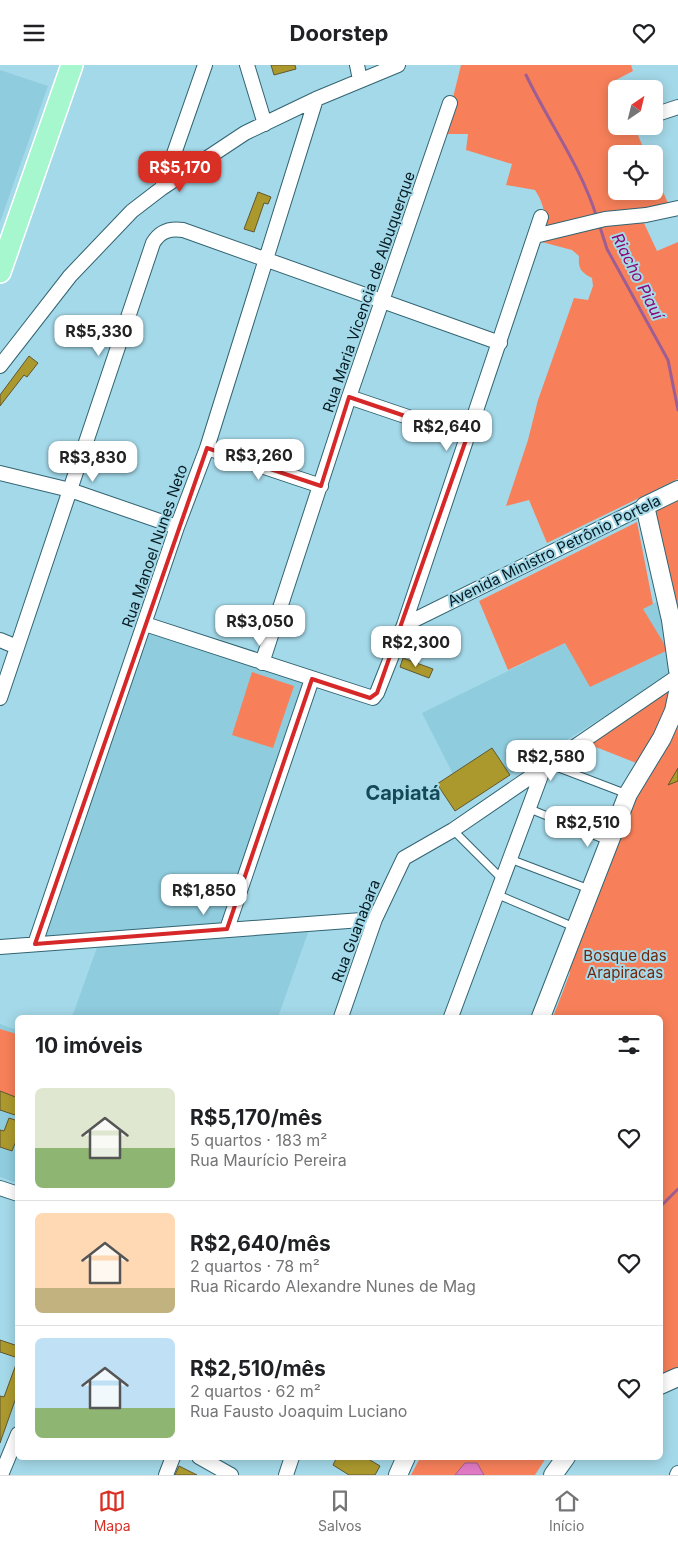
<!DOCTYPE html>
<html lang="pt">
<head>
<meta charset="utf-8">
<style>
	body { margin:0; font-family:Inter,sans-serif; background:#f6f6f6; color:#202124; height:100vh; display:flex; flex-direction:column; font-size:19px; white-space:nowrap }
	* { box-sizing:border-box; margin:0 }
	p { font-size:16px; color:#757577 }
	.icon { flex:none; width:28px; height:28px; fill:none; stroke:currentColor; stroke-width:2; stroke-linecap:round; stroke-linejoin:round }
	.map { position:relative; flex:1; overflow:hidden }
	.sheet { position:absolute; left:15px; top:950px; width:648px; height:445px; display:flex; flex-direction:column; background:#fff; border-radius:8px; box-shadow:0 2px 12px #0003 }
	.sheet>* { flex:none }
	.needle { width:32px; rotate:35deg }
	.controls { position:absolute; left:608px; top:15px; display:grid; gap:10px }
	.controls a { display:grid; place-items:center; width:55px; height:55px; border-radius:8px; background:#fff; box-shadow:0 2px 12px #0003; font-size:25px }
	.price { position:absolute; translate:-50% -42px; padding:0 11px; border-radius:10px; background:#fff; color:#222; font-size:16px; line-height:32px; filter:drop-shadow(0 1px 2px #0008) }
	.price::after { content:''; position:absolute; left:50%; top:30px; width:15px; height:11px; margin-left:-8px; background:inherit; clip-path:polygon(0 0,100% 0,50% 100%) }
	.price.active { background:#d93025; color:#fff }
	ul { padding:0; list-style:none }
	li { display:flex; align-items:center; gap:15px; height:125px; padding:0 20px }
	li+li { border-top:1px solid #e0e0e0 }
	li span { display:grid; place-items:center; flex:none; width:140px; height:100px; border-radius:8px; color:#555 }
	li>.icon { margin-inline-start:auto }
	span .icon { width:60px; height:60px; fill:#fffc; stroke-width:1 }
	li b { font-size:21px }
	h2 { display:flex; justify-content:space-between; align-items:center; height:60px; padding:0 20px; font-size:21px }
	header { display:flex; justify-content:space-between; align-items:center; height:65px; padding:0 20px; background:#fff; font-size:22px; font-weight:700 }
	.dock { display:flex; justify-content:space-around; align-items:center; height:70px; border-top:1px solid #e0e0e0; background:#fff; font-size:14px; color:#757577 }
	.dock a { display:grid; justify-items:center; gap:2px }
	.dock .active { color:#d93025 }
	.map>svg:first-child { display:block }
	.built { fill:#8fccde }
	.green { fill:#f7805a }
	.water { fill:#e07ac4; stroke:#9f5e93 }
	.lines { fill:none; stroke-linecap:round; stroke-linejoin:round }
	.stream { stroke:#9f5e93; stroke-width:3 }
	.building { fill:#ac992e; stroke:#605830 }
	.service-casing { stroke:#326472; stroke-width:9 }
	.minor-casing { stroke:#326472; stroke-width:16 }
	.tertiary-casing { stroke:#326472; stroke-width:20 }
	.primary-casing { stroke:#fff; stroke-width:24 }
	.service { stroke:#fff; stroke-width:7 }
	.minor { stroke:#fff; stroke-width:14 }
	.tertiary { stroke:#fff; stroke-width:18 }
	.primary { stroke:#a7f7ce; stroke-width:21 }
	.marked { fill:none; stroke:#d62828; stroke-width:4; stroke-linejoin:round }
	.labels { text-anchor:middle; stroke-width:4; stroke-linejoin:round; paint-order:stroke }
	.street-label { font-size:15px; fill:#061b21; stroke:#a4d9e9 }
	.park-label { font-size:15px; fill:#72270d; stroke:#a4d9e9 }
	.water-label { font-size:16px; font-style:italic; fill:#8c0973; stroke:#a4d9e9 }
	.district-label { font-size:20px; font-weight:bold; fill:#144957; stroke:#a4d9e9 }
</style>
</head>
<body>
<header><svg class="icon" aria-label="menu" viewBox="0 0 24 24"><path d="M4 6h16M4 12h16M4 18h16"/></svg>Doorstep<svg class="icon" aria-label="heart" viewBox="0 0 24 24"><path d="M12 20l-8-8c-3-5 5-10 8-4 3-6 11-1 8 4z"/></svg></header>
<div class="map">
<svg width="678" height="1410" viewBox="0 0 678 1410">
	<rect width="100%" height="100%" fill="#a4d9e9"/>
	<!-- built -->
	<path class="built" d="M0,5l48,16 -48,136z
		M666,533l12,73 -168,104 -18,-26 -39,25 -31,-61 143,-70z
		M145,559l167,55 -85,250 -192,15z
		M310,862l-32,90h-206l27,-75z
		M0,959l17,6v153l-17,-6z"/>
	<!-- green -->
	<path class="green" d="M461,0h170l2,6 -19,10 3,8 -1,37h18l12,28h-30v37h38v-19l14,31 -25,18 14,30 21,-9v237l-131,64 -18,-43 -23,6 22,-66 10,-40 36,-102 14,2 5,-14 -1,-8c-11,-6 -14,-9 -13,-22l-7,-6 -34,-9c8,-21 9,-32 -3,-51l-29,-5 6,-21 -46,-14 2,-16h-24z
		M678,430v125l-29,-111z
		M637,457l16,82 -10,5 25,41 -78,37 -25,-44 -57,27 -29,-69z
		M252,607l42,14 -21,62 -41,-13z
		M678,611l-34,90 -61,-24z
		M678,649v655l-18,7v-359h-107l17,-44 -2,-8 64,-167z
		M0,964l17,5v64l-17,-7z
		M420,1393h126l-11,17h-124z"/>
	<!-- water -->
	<path class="water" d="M465,1398h12l7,12h-29z"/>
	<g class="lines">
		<!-- stream -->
		<path class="stream" d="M526,10c23,48 55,91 71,143
			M599,159l8,25 61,111 10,50
			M660,1142l18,-18"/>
	</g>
	<!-- building -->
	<path class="building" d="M271,0h24l1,4 -22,6z
		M258,127l13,5 -3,7 -4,-1 -10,29 -10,-3z
		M29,291l9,7 -11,14 -3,-2 -24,31v-11z
		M403,593l30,11 -4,9 -29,-11z
		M492,683l18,27 -55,36 -18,-27z
		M678,703v13l-10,4z
		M0,1026l18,7v18l-18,-6z
		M9,1053l9,3v15l-6,15 -12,-4v-17l4,1z
		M0,1275l18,6v12l-18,-6z
		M18,1294v33l-18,51v-47l4,1z
		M337,1392h28l15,9 -5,9h-26l-16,-10z
		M179,1401l18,9h-22z"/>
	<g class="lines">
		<!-- service casing -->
		<g class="service-casing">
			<path id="service" d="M551,700l76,29
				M530,744l78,32
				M453,765l48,48
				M510,794l79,30
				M496,829l78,33"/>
		</g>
		<!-- minor casing -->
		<g class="minor-casing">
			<path id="minor" d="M247,0l18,59
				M357,0l3,15
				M654,50l24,-8
				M162,123l43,-123
				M535,171l70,-17 41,-4 32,-7
				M0,301l70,-90 62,-65 30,-23 83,-55 71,-34 82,-34
				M349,332l118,40
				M207,383l114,38
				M0,408l70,17 107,37
				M145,559l228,74 4,-5 27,-68 137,-408
				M404,560l241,-119
				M0,575l17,7
				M262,598l87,-266 101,-294
				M0,633l153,-455c7,-12 17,-15 30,-13l317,113
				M227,864l85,-250
				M35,879l142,-417 30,-79 109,-349
				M0,882l375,-28
				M341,952l34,-98 29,-61 49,-28 225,-154
				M451,952l92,-247
				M0,1123l18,6
				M199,1392l32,18
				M1,1410l17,-41
				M166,1410l7,-18
				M286,1410l6,-18
				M677,1410l1,-2"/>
		</g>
		<!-- tertiary casing -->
		<g class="tertiary-casing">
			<path id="tertiary" d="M678,425l-33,16 26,114 7,50
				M541,952l87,-223 34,-56 12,-27 4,-19
				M660,1320l18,-8
				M398,1410l8,-18
				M553,1410l13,-18"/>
		</g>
		<!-- primary casing -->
		<g class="primary-casing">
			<path id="primary" d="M0,207l72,-207"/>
		</g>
		<!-- service -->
		<use href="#service" class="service"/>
		<!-- minor -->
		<use href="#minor" class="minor"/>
		<!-- tertiary -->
		<use href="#tertiary" class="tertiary"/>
		<!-- primary -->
		<use href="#primary" class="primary"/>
	</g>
	<!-- marked area -->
	<path class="marked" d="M349,332l118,40 -90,256 -7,5 -58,-19 -85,250 -192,15 172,-496 114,38z"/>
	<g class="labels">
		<!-- street labels -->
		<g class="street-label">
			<text transform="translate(369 227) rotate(-71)" y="5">Rua Maria Vicencia de Albuquerque</text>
			<text transform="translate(155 481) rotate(-71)" y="5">Rua Manoel Nunes Neto</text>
			<text transform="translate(554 486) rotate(-26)" y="5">Avenida Ministro Petrônio Portela</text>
			<text transform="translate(356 866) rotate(-69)" y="5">Rua Guanabara</text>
		</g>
		<!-- park labels -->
		<g class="park-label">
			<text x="625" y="896">Bosque das<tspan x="625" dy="17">Arapiracas</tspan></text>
		</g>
		<!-- water labels -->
		<g class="water-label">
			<text transform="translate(638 211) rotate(63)" y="6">Riacho Piauí</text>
		</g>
		<!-- district labels -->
		<g class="district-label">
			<text x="403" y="735">Capiatá</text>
		</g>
	</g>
</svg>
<div class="controls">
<a><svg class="needle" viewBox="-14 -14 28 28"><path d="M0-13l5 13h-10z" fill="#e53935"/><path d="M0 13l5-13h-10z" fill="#757577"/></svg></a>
<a><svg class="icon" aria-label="locate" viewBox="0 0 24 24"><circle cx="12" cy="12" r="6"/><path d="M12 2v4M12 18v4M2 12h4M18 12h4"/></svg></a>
</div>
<b class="price active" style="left:180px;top:128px">R$5,170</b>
<b class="price" style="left:99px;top:292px">R$5,330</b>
<b class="price" style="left:447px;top:387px">R$2,640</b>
<b class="price" style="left:259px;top:416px">R$3,260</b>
<b class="price" style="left:93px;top:418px">R$3,830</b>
<b class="price" style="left:260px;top:582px">R$3,050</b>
<b class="price" style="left:416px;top:603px">R$2,300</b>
<b class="price" style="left:551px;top:717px">R$2,580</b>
<b class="price" style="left:588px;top:783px">R$2,510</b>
<b class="price" style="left:204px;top:851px">R$1,850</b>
<section class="sheet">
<h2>10 imóveis<svg class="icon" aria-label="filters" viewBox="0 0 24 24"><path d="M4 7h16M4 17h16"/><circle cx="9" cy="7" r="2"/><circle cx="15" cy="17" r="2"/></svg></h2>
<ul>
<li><span style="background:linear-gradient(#dfe7d0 60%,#8fb573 0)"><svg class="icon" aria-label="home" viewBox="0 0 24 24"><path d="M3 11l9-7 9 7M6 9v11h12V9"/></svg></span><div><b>R$5,170/mês</b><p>5 quartos · 183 m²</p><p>Rua Maurício Pereira</p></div><svg class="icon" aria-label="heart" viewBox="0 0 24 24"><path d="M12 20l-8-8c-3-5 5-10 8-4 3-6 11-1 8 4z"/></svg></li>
<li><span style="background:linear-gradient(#ffd9b3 75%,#c2b280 0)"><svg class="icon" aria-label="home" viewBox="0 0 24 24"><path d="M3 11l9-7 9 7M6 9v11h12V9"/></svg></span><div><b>R$2,640/mês</b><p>2 quartos · 78 m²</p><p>Rua Ricardo Alexandre Nunes de Mag</p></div><svg class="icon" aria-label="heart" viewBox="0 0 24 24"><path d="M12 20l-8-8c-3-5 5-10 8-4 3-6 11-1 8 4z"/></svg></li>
<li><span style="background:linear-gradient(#bfe0f5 70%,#8fb573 0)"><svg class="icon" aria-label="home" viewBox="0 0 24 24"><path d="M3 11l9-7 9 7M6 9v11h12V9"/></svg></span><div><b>R$2,510/mês</b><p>2 quartos · 62 m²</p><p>Rua Fausto Joaquim Luciano</p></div><svg class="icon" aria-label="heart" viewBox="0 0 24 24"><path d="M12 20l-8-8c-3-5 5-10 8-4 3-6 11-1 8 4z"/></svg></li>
</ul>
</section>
</div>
<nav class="dock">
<a class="active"><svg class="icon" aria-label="map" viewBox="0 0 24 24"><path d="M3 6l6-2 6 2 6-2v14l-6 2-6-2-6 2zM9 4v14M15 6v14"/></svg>Mapa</a>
<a><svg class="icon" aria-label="saved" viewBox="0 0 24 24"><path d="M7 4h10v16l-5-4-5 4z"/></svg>Salvos</a>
<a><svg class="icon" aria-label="home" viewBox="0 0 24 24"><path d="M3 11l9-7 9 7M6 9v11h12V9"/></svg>Início</a>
</nav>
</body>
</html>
